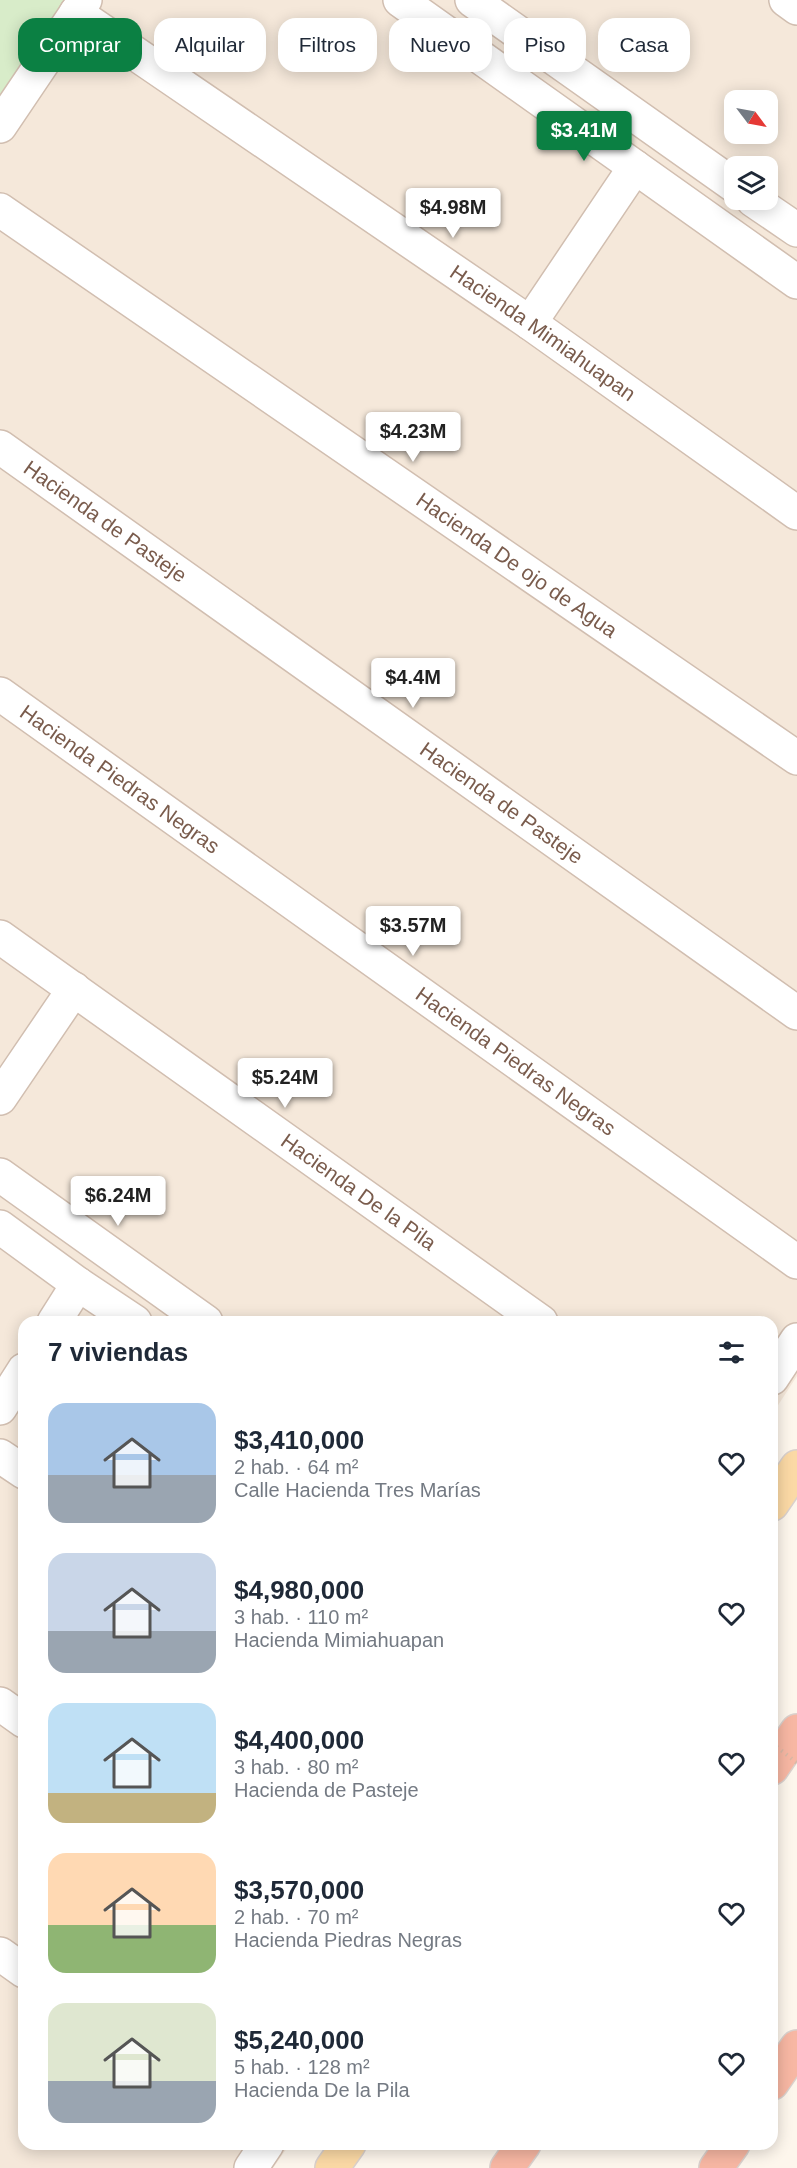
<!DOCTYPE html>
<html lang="es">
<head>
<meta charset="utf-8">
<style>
	body { margin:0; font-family:Helvetica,sans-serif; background:#f6f6f7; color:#1f2937; height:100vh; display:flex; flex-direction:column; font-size:22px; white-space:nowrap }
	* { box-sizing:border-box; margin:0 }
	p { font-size:20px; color:#747a83 }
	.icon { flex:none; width:33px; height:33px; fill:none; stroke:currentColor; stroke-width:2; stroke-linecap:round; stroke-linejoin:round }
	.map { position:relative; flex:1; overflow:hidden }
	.details { position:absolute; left:18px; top:1316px; width:760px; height:834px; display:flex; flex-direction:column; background:#fff; border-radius:18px; box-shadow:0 3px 15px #0003 }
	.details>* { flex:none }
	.hud { position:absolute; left:18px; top:18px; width:762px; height:54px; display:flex; gap:12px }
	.needle { width:39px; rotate:122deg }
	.tools { position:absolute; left:724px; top:90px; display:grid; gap:12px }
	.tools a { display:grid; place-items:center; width:54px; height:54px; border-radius:12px; background:#fff; box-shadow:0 3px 15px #0003; font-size:30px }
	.price { position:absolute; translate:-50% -51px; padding:0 14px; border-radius:6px; background:#fff; color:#222; font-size:20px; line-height:39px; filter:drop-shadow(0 2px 3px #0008) }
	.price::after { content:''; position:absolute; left:50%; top:36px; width:18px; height:14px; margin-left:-9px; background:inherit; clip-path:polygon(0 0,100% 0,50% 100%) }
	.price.selected { background:#0b8043; color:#fff }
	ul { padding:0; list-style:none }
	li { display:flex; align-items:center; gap:18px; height:150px; padding:0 30px }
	li span { display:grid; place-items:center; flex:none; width:168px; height:120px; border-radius:18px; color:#555 }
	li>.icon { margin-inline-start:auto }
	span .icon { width:72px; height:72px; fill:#fffc; stroke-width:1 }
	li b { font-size:26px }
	h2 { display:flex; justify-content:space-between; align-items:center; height:72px; padding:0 30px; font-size:26px }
	.chip { padding:0 21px; border-radius:18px; background:#fff; box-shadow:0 3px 15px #0003; font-size:21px; line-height:54px }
	.chip.selected { background:#0b8043; color:#fff }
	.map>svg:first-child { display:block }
	.residential { fill:#f5e8da; fill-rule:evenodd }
	.green { fill:#d8ecc9 }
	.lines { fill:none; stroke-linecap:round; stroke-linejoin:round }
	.minor-casing { stroke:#d1beb0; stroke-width:36 }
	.major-casing { stroke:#dad1cd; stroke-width:36 }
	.highway-casing { stroke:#dad1cd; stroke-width:36 }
	.minor { stroke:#fff; stroke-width:33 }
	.major { stroke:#fbd9a5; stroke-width:33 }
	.highway { stroke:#f7b7a3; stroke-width:33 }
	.path-bridge { stroke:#d9b8a5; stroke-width:4; stroke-dasharray:1.5 4.5; stroke-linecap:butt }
	.labels { text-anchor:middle; stroke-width:6; stroke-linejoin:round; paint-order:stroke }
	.street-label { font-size:21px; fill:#7a5c4d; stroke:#fffaf3 }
</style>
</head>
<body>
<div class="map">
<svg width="797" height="2168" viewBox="0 0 797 2168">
	<rect width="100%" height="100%" fill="#fdf6ec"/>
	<!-- residential -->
	<path class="residential" d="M0,0h797v1376l-24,37 -1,-91h-748v822h266l-17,24h-273zM735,100h33v34h-33zM735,166h33v34h-33z"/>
	<!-- green -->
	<path class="green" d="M0,0h75l-75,109z"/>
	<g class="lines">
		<!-- minor casing -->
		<g class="minor-casing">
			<g id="minor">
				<path d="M400,0l397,282"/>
				<path d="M472,0l263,186"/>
				<path d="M786,0l11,8"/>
				<path id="s1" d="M76,13l454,310 267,190"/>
				<path d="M0,126l85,-126"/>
				<path d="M753,200l44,30"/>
				<path id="s2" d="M0,210l797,548"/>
				<path d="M530,323l105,-156"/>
				<path id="s3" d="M0,447l797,566"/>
				<path id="s4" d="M0,694l797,568"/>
				<path id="s5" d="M0,937l541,385"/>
				<path d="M0,1098l74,-109"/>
				<path d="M0,1175l206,147"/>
				<path d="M0,1227l78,57 57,38"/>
				<path d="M54,1322l24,-38"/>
				<path d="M772,1378l25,-38"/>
				<path d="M0,1408l24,-38"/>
				<path d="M0,1456l24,16"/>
				<path d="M0,1704l24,17"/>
				<path d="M0,1954l24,17"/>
				<path d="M251,2168l16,-24"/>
			</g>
		</g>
		<!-- major casing -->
		<g class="major-casing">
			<path id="major" d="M772,1504l25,-37
				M332,2168l17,-24"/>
		</g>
		<!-- highway casing -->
		<g class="highway-casing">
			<path id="highway" d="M772,1768l25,-37
				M772,2083l25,-36
				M507,2168l17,-24
				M716,2168l17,-24"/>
		</g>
		<!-- minor -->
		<use href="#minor" class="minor"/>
		<!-- major -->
		<use href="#major" class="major"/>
		<!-- highway -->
		<use href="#highway" class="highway"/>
		<!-- path-bridge -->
		<path class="path-bridge" d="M772,1743l25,20"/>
	</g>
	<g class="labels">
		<!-- street labels -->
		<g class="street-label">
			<text dy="7" stroke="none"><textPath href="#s1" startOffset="566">Hacienda Mimiahuapan</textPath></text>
			<text dy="7" stroke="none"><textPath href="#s3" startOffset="129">Hacienda de Pasteje</textPath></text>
			<text dy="7" stroke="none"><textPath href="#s2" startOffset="627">Hacienda De ojo de Agua</textPath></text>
			<text dy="7" stroke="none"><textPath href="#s4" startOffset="147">Hacienda Piedras Negras</textPath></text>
			<text dy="7" stroke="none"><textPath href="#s3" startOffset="615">Hacienda de Pasteje</textPath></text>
			<text dy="7" stroke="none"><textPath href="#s4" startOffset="633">Hacienda Piedras Negras</textPath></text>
			<text dy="7" stroke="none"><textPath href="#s5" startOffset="440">Hacienda De la Pila</textPath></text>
		</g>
	</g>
</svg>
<div class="tools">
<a><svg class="needle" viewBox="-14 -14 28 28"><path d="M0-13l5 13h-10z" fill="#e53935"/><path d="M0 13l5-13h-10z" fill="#747a83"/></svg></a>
<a><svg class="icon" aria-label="layers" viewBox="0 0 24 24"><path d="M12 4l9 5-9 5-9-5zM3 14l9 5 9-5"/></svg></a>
</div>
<b class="price selected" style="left:584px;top:162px">$3.41M</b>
<b class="price" style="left:453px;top:239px">$4.98M</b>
<b class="price" style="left:413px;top:463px">$4.23M</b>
<b class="price" style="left:413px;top:709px">$4.4M</b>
<b class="price" style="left:413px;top:957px">$3.57M</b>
<b class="price" style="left:285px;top:1109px">$5.24M</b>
<b class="price" style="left:118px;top:1227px">$6.24M</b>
<div class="hud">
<a class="chip selected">Comprar</a>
<a class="chip">Alquilar</a>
<a class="chip">Filtros</a>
<a class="chip">Nuevo</a>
<a class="chip">Piso</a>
<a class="chip">Casa</a>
</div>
<section class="details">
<h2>7 viviendas<svg class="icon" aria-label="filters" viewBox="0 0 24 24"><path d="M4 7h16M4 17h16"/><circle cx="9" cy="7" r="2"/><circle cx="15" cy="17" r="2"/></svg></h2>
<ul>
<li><span style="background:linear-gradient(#a9c7e8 60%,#9aa5b1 0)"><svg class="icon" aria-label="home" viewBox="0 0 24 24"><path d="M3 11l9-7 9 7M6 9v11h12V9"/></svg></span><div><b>$3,410,000</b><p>2 hab. · 64 m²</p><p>Calle Hacienda Tres Marías</p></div><svg class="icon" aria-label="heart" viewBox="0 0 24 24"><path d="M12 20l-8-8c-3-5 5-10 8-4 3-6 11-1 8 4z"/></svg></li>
<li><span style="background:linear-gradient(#c9d6e8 65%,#9aa5b1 0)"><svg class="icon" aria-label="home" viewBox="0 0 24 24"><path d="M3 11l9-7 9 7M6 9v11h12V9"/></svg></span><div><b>$4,980,000</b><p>3 hab. · 110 m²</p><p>Hacienda Mimiahuapan</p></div><svg class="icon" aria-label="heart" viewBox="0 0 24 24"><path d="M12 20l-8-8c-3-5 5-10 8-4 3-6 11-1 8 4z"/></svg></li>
<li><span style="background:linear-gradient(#bfe0f5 75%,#c2b280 0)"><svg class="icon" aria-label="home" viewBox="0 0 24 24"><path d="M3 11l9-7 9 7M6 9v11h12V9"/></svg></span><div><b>$4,400,000</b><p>3 hab. · 80 m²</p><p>Hacienda de Pasteje</p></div><svg class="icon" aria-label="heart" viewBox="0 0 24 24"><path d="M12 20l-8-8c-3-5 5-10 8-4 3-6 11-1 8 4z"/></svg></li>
<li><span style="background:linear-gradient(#ffd9b3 60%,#8fb573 0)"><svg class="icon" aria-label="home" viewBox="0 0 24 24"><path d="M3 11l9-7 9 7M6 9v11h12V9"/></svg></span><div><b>$3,570,000</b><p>2 hab. · 70 m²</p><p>Hacienda Piedras Negras</p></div><svg class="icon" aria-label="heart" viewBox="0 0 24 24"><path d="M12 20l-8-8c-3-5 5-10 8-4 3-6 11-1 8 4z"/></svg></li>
<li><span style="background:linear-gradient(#dfe7d0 65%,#9aa5b1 0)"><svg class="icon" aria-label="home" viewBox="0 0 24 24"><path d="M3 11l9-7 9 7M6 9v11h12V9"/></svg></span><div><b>$5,240,000</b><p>5 hab. · 128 m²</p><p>Hacienda De la Pila</p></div><svg class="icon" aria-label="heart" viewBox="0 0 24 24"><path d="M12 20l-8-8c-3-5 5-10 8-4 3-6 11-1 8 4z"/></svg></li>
</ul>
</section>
</div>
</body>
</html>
